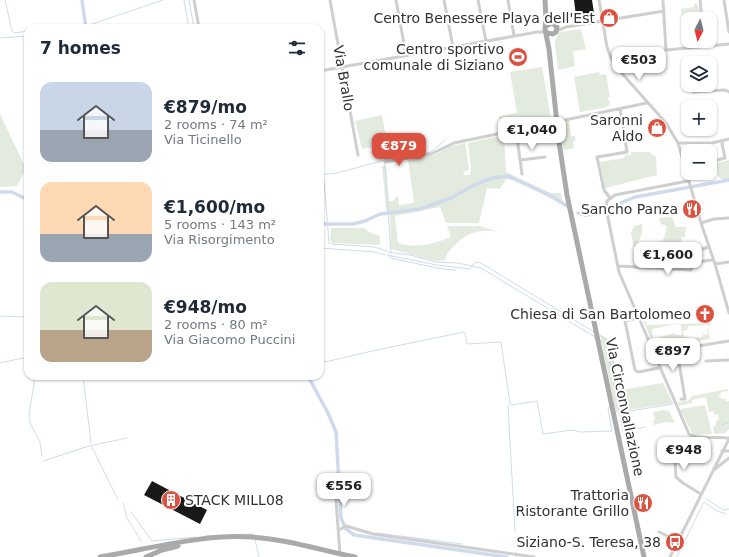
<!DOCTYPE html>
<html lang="en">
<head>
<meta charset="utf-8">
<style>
	body { margin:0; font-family:"DejaVu Sans",sans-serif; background:#f2f2f3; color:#1f2937; height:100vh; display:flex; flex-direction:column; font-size:15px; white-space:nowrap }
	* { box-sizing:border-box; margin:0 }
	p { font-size:13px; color:#747a83 }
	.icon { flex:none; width:22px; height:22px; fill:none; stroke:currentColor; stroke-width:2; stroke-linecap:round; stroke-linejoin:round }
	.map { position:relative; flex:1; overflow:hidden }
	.side { position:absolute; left:24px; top:24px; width:300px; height:356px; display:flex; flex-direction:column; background:#fff; border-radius:12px; box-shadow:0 1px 3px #0004 }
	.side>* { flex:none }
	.needle { width:26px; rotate:187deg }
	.buttons { position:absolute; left:681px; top:12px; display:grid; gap:8px }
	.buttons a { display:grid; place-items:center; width:36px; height:36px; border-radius:8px; background:#fff; box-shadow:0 1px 3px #0004; font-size:20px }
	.price { position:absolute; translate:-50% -34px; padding:0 9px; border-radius:8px; background:#fff; color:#222; font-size:13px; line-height:26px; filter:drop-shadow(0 1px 2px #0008) }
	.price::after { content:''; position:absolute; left:50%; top:24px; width:12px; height:9px; margin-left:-6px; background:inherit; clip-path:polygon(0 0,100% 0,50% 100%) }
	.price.selected { background:#dc5241; color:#fff }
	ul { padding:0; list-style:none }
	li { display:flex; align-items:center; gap:12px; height:100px; padding:0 16px }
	li span { display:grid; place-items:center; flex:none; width:112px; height:80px; border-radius:12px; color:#555 }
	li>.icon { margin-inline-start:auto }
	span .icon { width:48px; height:48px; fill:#fffc; stroke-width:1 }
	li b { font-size:17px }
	h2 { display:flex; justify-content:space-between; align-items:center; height:48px; padding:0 16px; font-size:17px }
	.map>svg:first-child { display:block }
	.green { fill:#e3eade }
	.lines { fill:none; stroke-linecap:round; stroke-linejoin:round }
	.stream { stroke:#cfdbec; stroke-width:1 }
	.canal { stroke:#cfdbec; stroke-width:3.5 }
	.building { fill:#191919 }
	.minor { stroke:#cfcfcf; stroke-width:3 }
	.primary { stroke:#aaa; stroke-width:5 }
	.labels { text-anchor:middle; stroke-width:4; stroke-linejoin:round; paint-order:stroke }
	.poi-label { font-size:14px; fill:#323232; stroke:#fff; text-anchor:end }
	.street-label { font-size:14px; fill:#323232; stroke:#fff }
</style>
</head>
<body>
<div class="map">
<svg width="729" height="557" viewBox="0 0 729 557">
	<rect width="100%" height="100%" fill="#fff"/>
	<!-- green -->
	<path class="green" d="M696,3l3,5 1,5 -9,1 1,5 -10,1 -1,-11 13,-2v-3z
		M581,29l5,20 -12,2 -1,2 2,13 -17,4 -3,-27 10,-2 -11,2 5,-11z
		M650,55v9l-9,2v3l-5,1 -2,-13z
		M542,67l9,52 -51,9 -1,-12 18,-3 -7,-41z
		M599,72l1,3 6,-1 4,23h-2l2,8 -3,1v1l-27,5 -6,-35z
		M0,114l26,55 -9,17 -17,1z
		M382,115l5,29 -25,5 -7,-28z
		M569,120l2,16h4v5h-2l1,7 -11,2 -3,-27z
		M504,135l2,37 45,21h10l2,12 -47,-25 -10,-1 -6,10 -13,-1 -8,35h-33l-6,-16 -45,9 3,27c18,6 35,1 53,-6l-4,-11h33l19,6c-26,-5 -39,5 -54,25l1,3 -11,1 -44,-12 -1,-37 -4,-2 -4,-44 4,-1 3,36h4l3,-4h2l1,8 15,-2 -6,-43 26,-5 17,-9 14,-3 4,26 -6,4 1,2h6l1,-8 -3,-24z
		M631,152h18l7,5 1,18 -52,13 -5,-26 24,-4 1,-3h6z
		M729,160v20h-7l-4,-4 -3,-10 2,-1v-2z
		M672,217l4,10h10l-1,10h-3l-1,7 16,2v2l-35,-7 2,-3 3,-12 -6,-2 -2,-6z
		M642,224c2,7 -3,20 -8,24l-3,-15 3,-7z
		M331,228h33l7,5 9,3v9l-47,-2 -3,-3z
		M639,314l5,2 3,9 63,-2v3l-2,-1 -20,1 -1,4 -4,1 1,6h5v2l13,-2v-2l6,-1 -1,-5h1l2,10 -52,9 -1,-6 4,-2 -1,-3 15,-4v2h7l-1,-10 -5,-1 -24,5 3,22 -12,-32z
		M600,334l9,6 11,50 43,-7 10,20 -57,9z
		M728,389v2l-7,1v2l-3,1 4,4h4v2h3v22l-9,2 9,-1v5l-4,4 -11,1 -1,-8h3v-5l3,-1 -1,-6 -3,1 -2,-4 -4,1v2l-3,-17 -14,3v3l-13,3 -1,-4 10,-1 4,-5z
		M705,405l7,29 -19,1 -13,-26z
		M664,410l5,1 6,12 -10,-1 -11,3 -1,-4 2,-1 -2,-8z"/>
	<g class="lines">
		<!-- stream -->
		<path class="stream" d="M5,0l7,31 3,2 13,-2
			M184,0l5,28
			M189,0l5,28
			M52,28l8,-2 4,2
			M80,28l83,-28
			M0,38l28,-2
			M385,160l46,-8 14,-12
			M385,164l6,90
			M320,175l17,-2 48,-13
			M320,177h1
			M324,181l5,62 2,1 43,3 13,4
			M320,248l55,4 10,3
			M388,252l22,3 25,7 23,1 23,5 114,69
			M387,255l50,10 33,4 5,-7 6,1 113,69
			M389,255l1,3 52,11 13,1
			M0,316l28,1
			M320,333l2,5 -2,10
			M601,336l8,5 15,71 49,-8
			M601,341l5,3 17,88 22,-5
			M320,353l5,9 47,-11 92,-19 1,1 2,11 34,-2 9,61 1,2 26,-4 6,33 29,-4 8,2 32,-1 -4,-22 2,-3
			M0,363l28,-6
			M35,376l-6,40 1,7 10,19 2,14
			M83,376l8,67
			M508,406l7,125
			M721,425l8,-2
			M92,447l26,53
			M43,461l46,-15 38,-8
			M706,499l18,11 5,-1
			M123,503l4,15 14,23
			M131,512l21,29 44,-4
			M377,533l85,11
			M205,536l49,-2
			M255,540l4,17
			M516,553v-1
			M516,557v-1
			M677,557l27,-55 13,9 9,3"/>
		<!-- canal -->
		<path class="canal" d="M82,0l4,28
			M0,192h12l16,8
			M578,213l7,2 9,-1 41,-17 94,-17
			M320,224h33l12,-3 15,-7 40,-5 31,-11 23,-13 18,-7 16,-2 43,20 16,10
			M308,376l20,37 8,19 5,86 3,7
			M345,528l9,7 153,22"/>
	</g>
	<!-- building -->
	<path class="building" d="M574,0h18l2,13 -18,3z
		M712,307l2,8 -13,2v2l-2,1 -1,-4 -2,-1v-5z
		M152,481l55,29 -7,14 -56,-29z"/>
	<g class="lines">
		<!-- minor -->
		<path class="minor" d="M194,0l5,28
			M330,0l28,155
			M396,0l10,55
			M444,0l9,47
			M478,0l8,41
			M508,0l6,36
			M599,0l8,47 4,11 8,12 47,53 12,20 23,80 14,41 14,49
			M663,0l3,50
			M700,0l2,19
			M724,0l5,32
			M556,31l10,-4 98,-16
			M611,58l55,-8 63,-6
			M320,71l217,-39h9
			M693,92l32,-2 4,2
			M516,130l6,44
			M678,143h34l17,-4
			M520,160l25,-3
			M385,162l46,-8 23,-11 193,-40
			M710,162l15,-4 -3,-14 1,-4
			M688,181l-73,14 -8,6 -1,7 13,64 70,162c6,6 30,2 40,4
			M610,198l-6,-8 -7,-33 30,-5 -7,-43
			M701,223l13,-4 15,-1
			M660,243l43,6 5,-2
			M715,264l14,-2
			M618,266l73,4c2,-9 14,-9 22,-10
			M637,318l-12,3 10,49 3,2 21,-4
			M677,350l8,49h-4
			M654,353l75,-12
			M706,361l23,-1
			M674,444l2,33 7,6 18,11
			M722,451h7
			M715,469l14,-11
			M335,487l5,67
			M339,530l7,-4 27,8 161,23
			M659,532l19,9
			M670,557l59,-118"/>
		<!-- primary -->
		<path class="primary" d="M545,0l1,18 -1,11 4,20 10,93 8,53 77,362
			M546,26l6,-3 5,4 -1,5 -3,2 -6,-1
			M100,557c48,-8 103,-23 151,-20 35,2 69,13 104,20
			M146,557l16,-7 16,-4"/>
	</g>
	<!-- icons -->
	<defs>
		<g id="shop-disc" transform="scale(1)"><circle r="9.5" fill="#dc5241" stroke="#fff"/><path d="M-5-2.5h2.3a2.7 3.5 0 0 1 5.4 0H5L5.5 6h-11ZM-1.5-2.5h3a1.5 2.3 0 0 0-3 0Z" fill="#fff"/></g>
		<g id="stadium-disc" transform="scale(1)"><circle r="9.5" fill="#dc5241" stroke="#fff"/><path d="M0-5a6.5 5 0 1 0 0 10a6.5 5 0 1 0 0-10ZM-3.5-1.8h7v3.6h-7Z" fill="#fff"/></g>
		<g id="restaurant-disc" transform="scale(1)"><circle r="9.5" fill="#dc5241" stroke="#fff"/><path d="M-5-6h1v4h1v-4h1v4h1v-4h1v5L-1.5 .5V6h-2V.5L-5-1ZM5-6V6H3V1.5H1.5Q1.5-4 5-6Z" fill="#fff"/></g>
		<g id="church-disc" transform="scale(1)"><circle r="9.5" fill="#dc5241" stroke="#fff"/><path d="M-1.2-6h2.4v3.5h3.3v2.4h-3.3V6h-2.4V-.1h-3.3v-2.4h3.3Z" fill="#fff"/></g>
		<g id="building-disc" transform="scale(1)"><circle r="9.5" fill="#dc5241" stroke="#fff"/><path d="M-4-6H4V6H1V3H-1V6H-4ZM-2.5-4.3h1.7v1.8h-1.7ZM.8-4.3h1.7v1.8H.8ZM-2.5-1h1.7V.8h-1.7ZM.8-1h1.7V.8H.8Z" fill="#fff"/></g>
		<g id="bus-disc" transform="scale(1)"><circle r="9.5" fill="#dc5241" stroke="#fff"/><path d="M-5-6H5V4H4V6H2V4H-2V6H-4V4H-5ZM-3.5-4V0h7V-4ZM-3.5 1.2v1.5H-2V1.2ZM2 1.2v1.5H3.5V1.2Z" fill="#fff"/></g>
	</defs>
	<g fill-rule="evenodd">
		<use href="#shop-disc" x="609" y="18"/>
		<use href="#stadium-disc" x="518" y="57"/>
		<use href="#shop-disc" x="657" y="128"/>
		<use href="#restaurant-disc" x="692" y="209"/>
		<use href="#church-disc" x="705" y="314"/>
		<use href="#building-disc" x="171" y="500"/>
		<use href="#restaurant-disc" x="643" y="503"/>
		<use href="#bus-disc" x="675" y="542"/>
	</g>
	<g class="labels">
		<!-- poi labels -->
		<g class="poi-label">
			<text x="595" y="23">Centro Benessere Playa dell'Est</text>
			<text x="504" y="54">Centro sportivo<tspan x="504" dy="16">comunale di Siziano</tspan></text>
			<text x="643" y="125">Saronni<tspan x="643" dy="16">Aldo</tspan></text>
			<text x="678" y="214">Sancho Panza</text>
			<text x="691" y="319">Chiesa di San Bartolomeo</text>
			<text x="629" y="500">Trattoria<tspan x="629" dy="16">Ristorante Grillo</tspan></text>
			<text x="185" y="505" text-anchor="start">STACK MILL08</text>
			<text x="661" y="547">Siziano-S. Teresa, 38</text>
		</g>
		<!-- street labels -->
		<g class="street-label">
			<text transform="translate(344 78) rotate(80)" y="5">Via Brallo</text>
			<text transform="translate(625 407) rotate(78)" y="5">Via Circonvallazione</text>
		</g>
	</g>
</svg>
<div class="buttons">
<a><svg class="needle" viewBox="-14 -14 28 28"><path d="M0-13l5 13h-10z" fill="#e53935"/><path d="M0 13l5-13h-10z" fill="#747a83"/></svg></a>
<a><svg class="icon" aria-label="layers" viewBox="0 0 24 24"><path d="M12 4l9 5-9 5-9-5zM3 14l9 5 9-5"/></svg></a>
<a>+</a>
<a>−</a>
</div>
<b class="price" style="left:639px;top:81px">€503</b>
<b class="price" style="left:532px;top:151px">€1,040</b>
<b class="price selected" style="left:399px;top:167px">€879</b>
<b class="price" style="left:668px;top:276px">€1,600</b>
<b class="price" style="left:673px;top:372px">€897</b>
<b class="price" style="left:684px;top:471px">€948</b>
<b class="price" style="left:344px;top:507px">€556</b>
<section class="side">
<h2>7 homes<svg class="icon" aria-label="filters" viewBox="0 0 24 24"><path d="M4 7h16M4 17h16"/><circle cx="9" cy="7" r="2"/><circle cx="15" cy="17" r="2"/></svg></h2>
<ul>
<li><span style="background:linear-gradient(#c9d6e8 60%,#9aa5b1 0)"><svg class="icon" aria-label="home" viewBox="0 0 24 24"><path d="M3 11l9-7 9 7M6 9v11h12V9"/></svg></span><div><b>€879/mo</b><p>2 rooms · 74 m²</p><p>Via Ticinello</p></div></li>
<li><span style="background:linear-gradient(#ffd9b3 65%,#9aa5b1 0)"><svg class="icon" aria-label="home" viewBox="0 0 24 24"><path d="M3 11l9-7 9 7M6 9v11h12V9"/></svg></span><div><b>€1,600/mo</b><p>5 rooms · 143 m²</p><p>Via Risorgimento</p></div></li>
<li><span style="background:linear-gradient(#dfe7d0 60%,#b9a48a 0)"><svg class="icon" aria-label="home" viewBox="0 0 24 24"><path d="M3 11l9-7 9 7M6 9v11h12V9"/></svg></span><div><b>€948/mo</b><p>2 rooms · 80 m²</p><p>Via Giacomo Puccini</p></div></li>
</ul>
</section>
</div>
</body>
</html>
